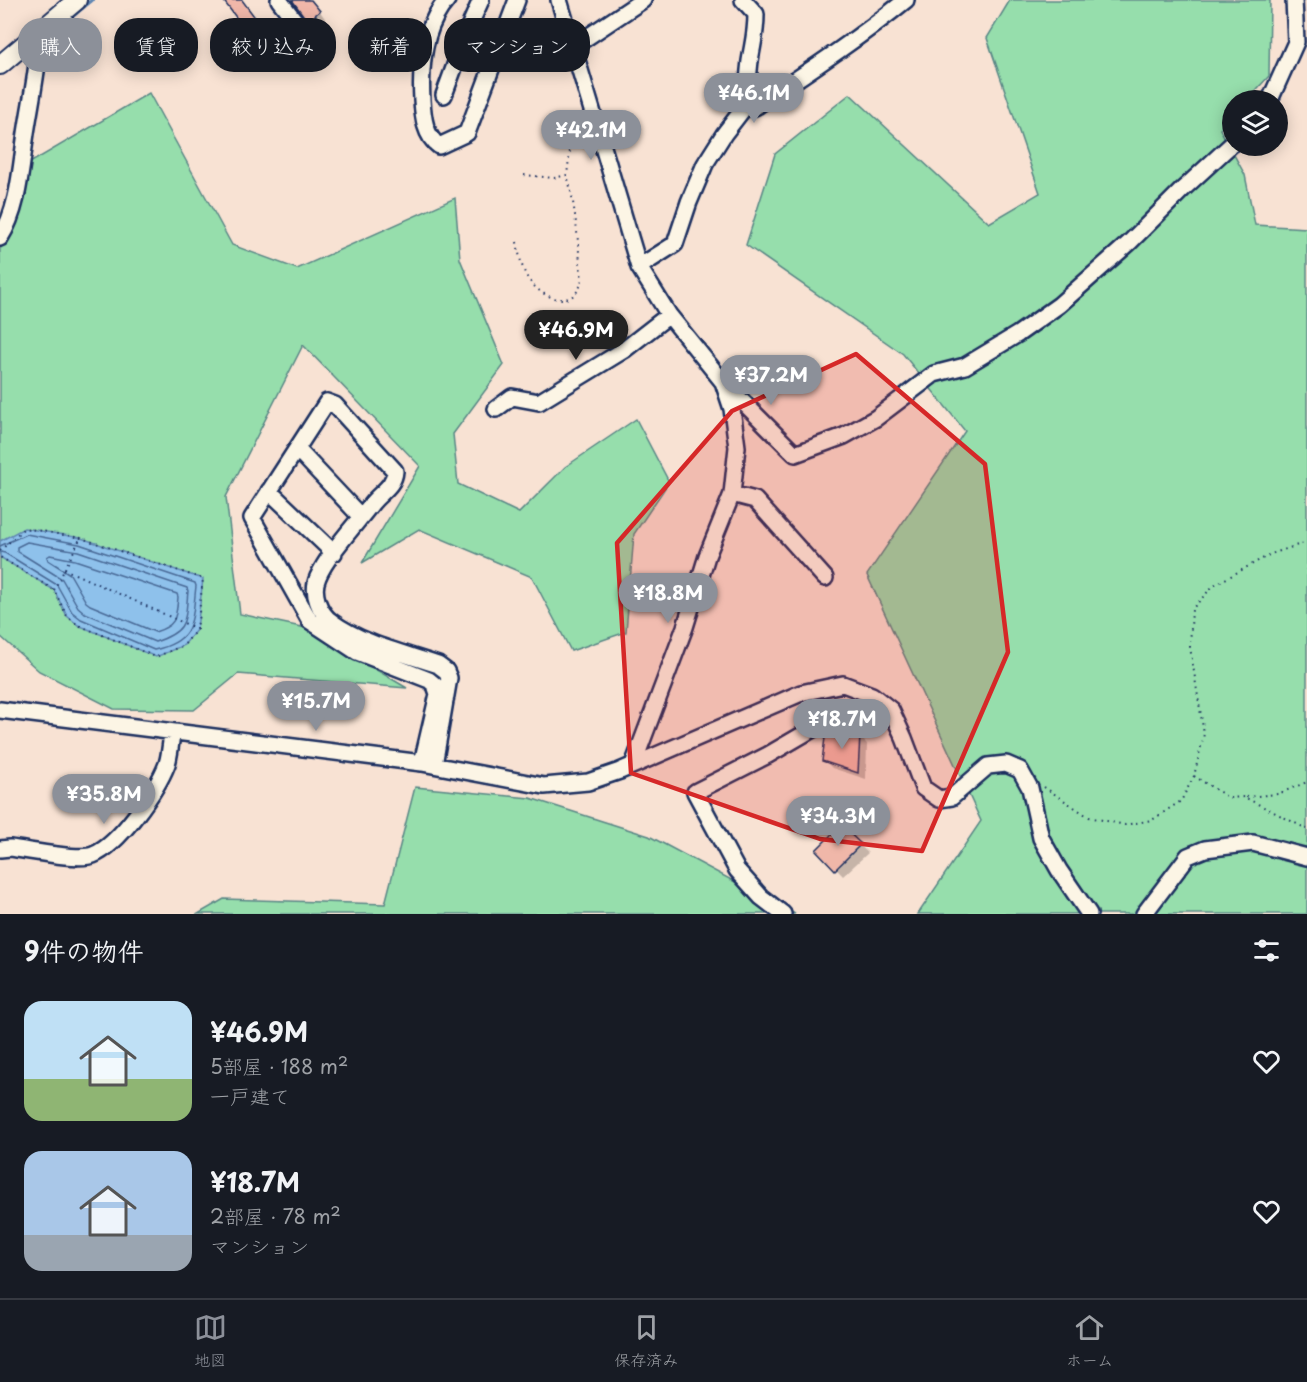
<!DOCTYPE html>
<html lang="ja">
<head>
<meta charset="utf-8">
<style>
	body { margin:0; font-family:"Playpen Sans","Klee One",sans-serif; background:#20242c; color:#f1f3f6; height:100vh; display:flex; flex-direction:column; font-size:22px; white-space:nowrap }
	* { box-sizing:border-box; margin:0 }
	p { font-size:20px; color:#9ea1a6 }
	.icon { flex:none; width:33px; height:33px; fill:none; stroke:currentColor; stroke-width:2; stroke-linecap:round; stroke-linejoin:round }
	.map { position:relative; height:914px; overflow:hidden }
	.sheet { display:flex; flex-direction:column; background:#171b24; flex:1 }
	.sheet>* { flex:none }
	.guide { position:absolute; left:18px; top:18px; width:600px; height:54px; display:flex; gap:12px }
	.buttons { position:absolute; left:1222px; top:90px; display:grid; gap:12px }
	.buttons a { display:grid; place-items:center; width:66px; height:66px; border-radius:50%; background:#171b24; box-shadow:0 3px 15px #0003; font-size:30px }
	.price { position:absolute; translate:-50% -51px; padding:0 14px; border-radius:21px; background:#8c9099; color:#fff; font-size:20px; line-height:39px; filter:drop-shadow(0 2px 3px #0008) }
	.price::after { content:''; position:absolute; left:50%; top:36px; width:18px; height:14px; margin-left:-9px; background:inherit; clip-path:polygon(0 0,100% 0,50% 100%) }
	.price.selected { background:#222; color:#fff }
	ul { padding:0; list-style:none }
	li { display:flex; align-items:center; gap:18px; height:150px; padding:0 24px }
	li span { display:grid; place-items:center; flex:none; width:168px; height:120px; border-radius:18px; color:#555 }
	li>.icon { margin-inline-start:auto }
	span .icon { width:72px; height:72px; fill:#fffc; stroke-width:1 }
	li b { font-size:26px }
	h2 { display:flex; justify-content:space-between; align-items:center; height:72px; padding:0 24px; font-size:26px }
	.tag { padding:0 21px; border-radius:24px; background:#171b24; box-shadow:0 3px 15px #0003; font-size:21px; line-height:54px }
	.tag.selected { background:#8c9099; color:#fff }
	.tabs { display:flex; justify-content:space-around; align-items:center; height:84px; border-top:2px solid #363941; background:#171b24; font-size:16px; color:#9ea1a6 }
	.tabs a { display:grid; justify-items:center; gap:3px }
	.tabs .selected { color:#8c9099 }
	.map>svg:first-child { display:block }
	.green { fill:#96deac; stroke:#588685; stroke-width:1.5 }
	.water { fill:#8ec1eb; stroke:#6087b3; stroke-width:1.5 }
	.shadow { fill:#0003 }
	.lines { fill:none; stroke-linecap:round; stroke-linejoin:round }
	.shore { stroke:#496996; stroke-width:1.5 }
	.stream { stroke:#6087b3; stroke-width:4 }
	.building { fill:#f0b7a9; stroke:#1b2f5e; stroke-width:1.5 }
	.minor-casing { stroke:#1b2f5e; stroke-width:20 }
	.major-casing { stroke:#1b2f5e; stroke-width:22 }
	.path { stroke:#1b2f5e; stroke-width:2; stroke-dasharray:1.5 4.5; stroke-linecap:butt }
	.minor { stroke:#fcf5e5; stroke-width:15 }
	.major { stroke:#fcf5e5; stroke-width:18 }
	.marked { fill:#d62828; fill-opacity:0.2; stroke:#d62828; stroke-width:4.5; stroke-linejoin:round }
</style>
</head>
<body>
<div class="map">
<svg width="1307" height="914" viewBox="0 0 1307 914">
	<rect width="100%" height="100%" fill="#f8e2d3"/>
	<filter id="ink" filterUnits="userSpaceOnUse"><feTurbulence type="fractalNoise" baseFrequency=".0167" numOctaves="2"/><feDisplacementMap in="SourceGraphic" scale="12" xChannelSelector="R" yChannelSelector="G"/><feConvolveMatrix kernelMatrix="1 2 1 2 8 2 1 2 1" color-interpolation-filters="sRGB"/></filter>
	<g filter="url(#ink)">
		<!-- green -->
		<path class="green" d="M1010,0h260l-1,76 -22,24h-14v15l-13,14 25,46 10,50 52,3v686h-389l63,-93 -114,-246 98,-144 -62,-77 -157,-109 29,-91 75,-60 139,129 51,-30 -53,-155z
			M149,93l83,152 65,24 158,-71 5,61 44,106 -51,69 5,50 61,29 46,-46 71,-48 33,63 -35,52 -8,98 -55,19 -39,-74 -113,-48 -57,34 58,-97 -117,-121 -77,152 14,117 66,14 101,60 -169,-14 -44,36 -80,-1 -75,-38 -39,-35v-387l10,-17 18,-68z
			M415,787l115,11 119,38 146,78h-597l26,-15 161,5z"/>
		<!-- water -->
		<path class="water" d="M24,528l57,10 122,41 -6,50 -13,16 -28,12 -78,-32 -11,-9 -13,-26 -54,-33v-16z"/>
		<!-- shadow -->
		<path class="shadow" d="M225,0h17l30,40 -5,3 3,4 -5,4 -8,-8z
			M294,0h18l14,20 -5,3 4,5 -6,4z
			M860,737l7,7 -1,35 -34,-11 -8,-8z
			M841,827l27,26 -25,23 -25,-26z"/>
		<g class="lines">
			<!-- shore -->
			<path class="shore" d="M27,542l51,9 109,37 1,3c-3,31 0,40 -33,51l-70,-29 -7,-6 -16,-28 -45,-28v-4z
				M0,546l26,-12 53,10 116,39 1,3c-4,35 -1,55 -42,64l-73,-31 -9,-7 -15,-27 -52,-32 -5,-1
				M50,555l25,5 102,34 1,3c-2,21 -1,28 -23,35l-65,-27 -4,-3 -16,-28 -22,-14 -1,-3z"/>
			<!-- stream -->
			<path class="stream" d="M42,81c8,-49 13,-50 50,-81"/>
		</g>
		<!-- building -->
		<path class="building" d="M223,0h19l23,31 -4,4 3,4 -8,5z
			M292,0h19l9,11 -5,4 3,5 -7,6z
			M826,730l34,5 -2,38 -36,-12z
			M841,825l20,19 -26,26 -19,-20z"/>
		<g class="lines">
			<!-- minor casing -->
			<g class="minor-casing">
				<path id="minor" d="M279,0l27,35
					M447,0c-24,27 -27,66 -25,100 1,17 3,36 17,46l28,-13 50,-133
					M559,0l80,267 30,48 54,67 72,72 49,-18 32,-18 58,-44 31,-8 53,-32 41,-29 70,-62 54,-54 50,-46
					M743,0l13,14c0,20 -3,28 -6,47 -2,16 -2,31 -6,47
					M574,46l69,-46
					M444,95l25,-68 12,-27
					M1270,100l26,-58 -2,-42
					M0,238c20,-31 21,-76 27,-111 5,-32 12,-63 12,-96
					M639,267l36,-23 14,-42 16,-38 19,-30 20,-26 11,-1c51,-34 103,-68 151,-107
					M496,409l16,-12 27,5 85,-52 45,-35
					M297,449l64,68
					M269,491l65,62
					M732,494l23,6 70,78
					M0,710l422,53 122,23 44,-4 32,-11 181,-78 42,-9 29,11 19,15 13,28 19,50 16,11 13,-2 36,-31 18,-2 14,6 10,18 11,50 18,32 30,44
					M422,763l16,-69 -3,-9 -6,-5 -72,-28 -47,-31 -58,-103 75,-116 8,3 60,66c-1,15 -14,21 -23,32 -15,20 -45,52 -54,74 -7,15 1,36 14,45 30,22 71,31 106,43l8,6 3,7 -15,87
					M633,765l52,-138 22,-71 25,-62 5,-47 -5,-38 -8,-24
					M0,849l10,-1c18,2 68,13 83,7 26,-10 64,-65 74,-91 3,-10 4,-22 5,-32
					M783,914l-22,-17 -24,-27 -42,-78 73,-37 72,-42 51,-3
					M1144,914l44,-58 17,-7 48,-6 54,14"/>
			</g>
			<!-- major casing -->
			<g class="major-casing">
				<path id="major" d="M0,65l77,-65"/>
			</g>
			<!-- path -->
			<path class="path" d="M524,175l30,3 13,-3 4,-33 11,-16
				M517,242c2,12 4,24 10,35 11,19 44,35 54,7 2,-6 -1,-15 -1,-22 -3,-30 -5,-58 -13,-87
				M0,551l24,-23 57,10 122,41 -6,50 -13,16 -28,12 -78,-32 -11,-9 -13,-26 -54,-33
				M64,569l133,60
				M54,590l26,-51
				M1194,776l35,22 15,-1 63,32
				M1044,787l45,30 36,8 27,-5 29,-19 13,-25 10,-42 -14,-87 2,-38 22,-24 57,-31 36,-12
				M1246,797l32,-3 29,-12"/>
			<!-- minor -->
			<use href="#minor" class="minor"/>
			<!-- major -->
			<use href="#major" class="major"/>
		</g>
	</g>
	<!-- marked area -->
	<path class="marked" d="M856,354l129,110 23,188 -86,199 -102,-12 -189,-66 -14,-230 115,-132z"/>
</svg>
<div class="buttons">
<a><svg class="icon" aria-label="layers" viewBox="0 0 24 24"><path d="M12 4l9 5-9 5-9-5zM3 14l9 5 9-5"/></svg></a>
</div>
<b class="price" style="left:754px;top:124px">¥46.1M</b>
<b class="price" style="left:591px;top:161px">¥42.1M</b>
<b class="price selected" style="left:576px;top:361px">¥46.9M</b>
<b class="price" style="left:771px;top:406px">¥37.2M</b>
<b class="price" style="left:668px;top:624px">¥18.8M</b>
<b class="price" style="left:316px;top:732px">¥15.7M</b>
<b class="price" style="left:842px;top:750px">¥18.7M</b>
<b class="price" style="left:104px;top:825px">¥35.8M</b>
<b class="price" style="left:838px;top:847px">¥34.3M</b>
<div class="guide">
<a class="tag selected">購入</a>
<a class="tag">賃貸</a>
<a class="tag">絞り込み</a>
<a class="tag">新着</a>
<a class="tag">マンション</a>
</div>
</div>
<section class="sheet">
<h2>9件の物件<svg class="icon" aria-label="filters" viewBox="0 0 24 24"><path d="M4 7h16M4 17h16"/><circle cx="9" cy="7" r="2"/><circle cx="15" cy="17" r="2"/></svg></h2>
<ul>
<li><span style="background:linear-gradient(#bfe0f5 65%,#8fb573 0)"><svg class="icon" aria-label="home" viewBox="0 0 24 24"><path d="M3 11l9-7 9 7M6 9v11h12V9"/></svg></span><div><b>¥46.9M</b><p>5部屋 · 188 m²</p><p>一戸建て</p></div><svg class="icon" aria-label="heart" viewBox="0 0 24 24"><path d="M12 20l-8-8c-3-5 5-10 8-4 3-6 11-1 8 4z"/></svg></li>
<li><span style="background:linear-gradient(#a9c7e8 70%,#9aa5b1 0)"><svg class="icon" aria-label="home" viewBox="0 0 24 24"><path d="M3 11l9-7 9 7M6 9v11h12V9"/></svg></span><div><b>¥18.7M</b><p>2部屋 · 78 m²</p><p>マンション</p></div><svg class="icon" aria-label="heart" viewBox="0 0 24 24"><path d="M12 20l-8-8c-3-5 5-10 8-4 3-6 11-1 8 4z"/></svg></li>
</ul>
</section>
<nav class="tabs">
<a class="selected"><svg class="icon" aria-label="map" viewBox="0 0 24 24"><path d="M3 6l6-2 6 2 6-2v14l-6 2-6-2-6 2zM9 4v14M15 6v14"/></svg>地図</a>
<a><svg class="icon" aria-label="saved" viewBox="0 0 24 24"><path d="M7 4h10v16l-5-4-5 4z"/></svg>保存済み</a>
<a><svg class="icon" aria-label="home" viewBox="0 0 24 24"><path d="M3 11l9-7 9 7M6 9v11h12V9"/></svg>ホーム</a>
</nav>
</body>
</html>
